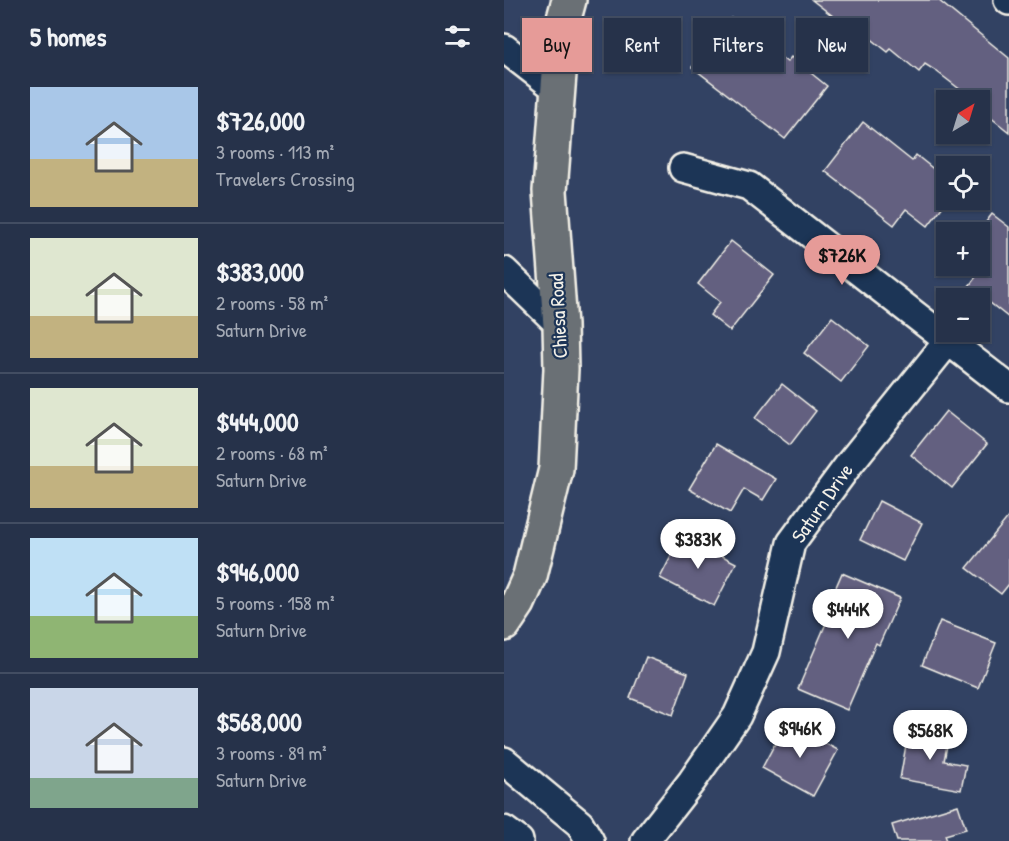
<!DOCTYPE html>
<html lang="en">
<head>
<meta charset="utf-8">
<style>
	body { margin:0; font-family:"Patrick Hand",sans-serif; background:#323e54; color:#f1f3f6; height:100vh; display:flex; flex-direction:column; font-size:22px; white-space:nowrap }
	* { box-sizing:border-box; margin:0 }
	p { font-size:20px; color:#a4aab5 }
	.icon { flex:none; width:33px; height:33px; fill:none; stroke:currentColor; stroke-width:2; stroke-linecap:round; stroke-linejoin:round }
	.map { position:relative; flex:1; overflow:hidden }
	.drawer { display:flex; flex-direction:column; background:#26324a; width:504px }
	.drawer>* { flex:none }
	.top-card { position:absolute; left:18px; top:18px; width:396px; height:54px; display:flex; gap:12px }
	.needle { width:39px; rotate:38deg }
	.controls { position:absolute; left:432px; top:90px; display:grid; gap:12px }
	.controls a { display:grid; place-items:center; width:54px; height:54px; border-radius:0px; background:#26324a; box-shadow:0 2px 4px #0004,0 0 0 2px #424d62; font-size:30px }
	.price { position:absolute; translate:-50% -51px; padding:0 14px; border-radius:21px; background:#fff; color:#222; font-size:20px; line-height:39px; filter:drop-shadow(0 2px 3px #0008) }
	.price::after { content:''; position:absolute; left:50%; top:36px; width:18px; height:14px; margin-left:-9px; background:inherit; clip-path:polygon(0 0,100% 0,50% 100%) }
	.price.selected { background:#e69b98; color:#111 }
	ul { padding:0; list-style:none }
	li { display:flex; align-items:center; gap:18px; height:150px; padding:0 30px }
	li+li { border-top:2px solid #424d62 }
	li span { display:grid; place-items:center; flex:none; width:168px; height:120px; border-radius:0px; color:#555 }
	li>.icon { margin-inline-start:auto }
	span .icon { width:72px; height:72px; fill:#fffc; stroke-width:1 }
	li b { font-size:26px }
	h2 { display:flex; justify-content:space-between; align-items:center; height:72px; padding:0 30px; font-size:26px }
	.tag { padding:0 21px; border-radius:0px; background:#26324a; box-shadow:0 2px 4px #0004,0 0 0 2px #424d62; font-size:21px; line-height:54px }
	.tag.selected { background:#e69b98; color:#111 }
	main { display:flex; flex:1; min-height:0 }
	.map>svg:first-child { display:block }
	.building { fill:#646180; stroke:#f4f1e8; stroke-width:1.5 }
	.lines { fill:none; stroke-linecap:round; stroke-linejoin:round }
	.minor-casing { stroke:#f4f1e8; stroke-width:32 }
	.major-casing { stroke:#f4f1e8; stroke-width:38 }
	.minor { stroke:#1d3557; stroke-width:27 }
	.major { stroke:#6a7074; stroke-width:33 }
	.labels { text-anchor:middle; stroke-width:4.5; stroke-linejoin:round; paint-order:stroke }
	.street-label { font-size:20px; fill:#f4f1e8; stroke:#1d3557 }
</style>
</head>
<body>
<main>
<section class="drawer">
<h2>5 homes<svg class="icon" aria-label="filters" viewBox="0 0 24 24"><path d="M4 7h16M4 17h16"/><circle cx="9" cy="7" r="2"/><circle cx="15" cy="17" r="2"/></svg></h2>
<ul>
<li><span style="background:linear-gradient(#a9c7e8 60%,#c2b280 0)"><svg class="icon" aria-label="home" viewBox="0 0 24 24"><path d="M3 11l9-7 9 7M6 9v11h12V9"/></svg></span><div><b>$726,000</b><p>3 rooms · 113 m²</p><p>Travelers Crossing</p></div></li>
<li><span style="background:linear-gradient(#dfe7d0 65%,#c2b280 0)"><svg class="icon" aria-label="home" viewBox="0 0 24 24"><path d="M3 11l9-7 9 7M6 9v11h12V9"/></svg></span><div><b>$383,000</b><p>2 rooms · 58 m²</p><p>Saturn Drive</p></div></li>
<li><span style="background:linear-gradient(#dfe7d0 65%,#c2b280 0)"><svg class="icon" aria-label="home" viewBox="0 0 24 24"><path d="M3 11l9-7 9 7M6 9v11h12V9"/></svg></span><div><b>$444,000</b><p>2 rooms · 68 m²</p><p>Saturn Drive</p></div></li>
<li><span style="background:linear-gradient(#bfe0f5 65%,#8fb573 0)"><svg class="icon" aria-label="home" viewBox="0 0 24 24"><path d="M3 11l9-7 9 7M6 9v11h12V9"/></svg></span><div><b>$946,000</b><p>5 rooms · 158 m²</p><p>Saturn Drive</p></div></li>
<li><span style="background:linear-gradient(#c9d6e8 75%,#7fa58c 0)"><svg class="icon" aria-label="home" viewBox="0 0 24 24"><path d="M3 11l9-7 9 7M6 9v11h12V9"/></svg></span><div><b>$568,000</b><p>3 rooms · 89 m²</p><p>Saturn Drive</p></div></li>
</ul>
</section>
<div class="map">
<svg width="505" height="841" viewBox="0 0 505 841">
	<rect width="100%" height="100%" fill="#324263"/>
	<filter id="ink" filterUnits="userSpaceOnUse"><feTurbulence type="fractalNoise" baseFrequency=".0167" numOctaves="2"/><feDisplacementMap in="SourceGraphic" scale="12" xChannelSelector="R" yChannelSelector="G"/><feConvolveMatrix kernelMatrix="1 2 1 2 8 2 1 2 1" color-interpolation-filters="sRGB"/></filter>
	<g filter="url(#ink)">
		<!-- building -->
		<path class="building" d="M308,0h126l71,58v74l-29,-23v-9h-12l-5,-3 3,-3 -30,-23 -11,-7 -6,8 -28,-23 -3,3 -38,-30 -4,4z
			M227,18l56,44 4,-5 36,29 -42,53 -93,-72z
			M359,122l49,39 4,-6 30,24v23l-18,24 -22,-17 -12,16 -69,-54z
			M488,214l17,13v91l-40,-32 12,-16 -1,-1v-39z
			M227,241l43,34 -44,56 -20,-16 10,-13 -22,-18z
			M328,317l37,29 -28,36 -37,-29z
			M278,384l34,27 -26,34 -35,-27z
			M442,411l41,33 -35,44 -41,-33z
			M212,444l60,35 -13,21 -19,-11 -14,24 -41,-24z
			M375,501l43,22 -19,38 -43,-21z
			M505,516v68l-8,10 -34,-26z
			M178,535l54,28 -22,43 -54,-28z
			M338,573l58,25 -21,47 -3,-2 -29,67 -49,-21 29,-68 -5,-2z
			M436,621l56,22 -18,45 -56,-23z
			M142,657l42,16 -15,42 -43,-17z
			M282,723l52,27 -25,46 -51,-28z
			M405,728l40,7 -5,26 22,4 -5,25 -61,-11z
			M454,805l8,24 -21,6 2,6h-50l-5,-16z"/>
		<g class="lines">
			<!-- minor casing -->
			<g class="minor-casing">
				<path id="minor" d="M504,0l1,1
					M0,48l53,41
					M179,168l66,18 260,202
					M0,271l56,54
					M0,761l76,63 10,17
					M0,830l15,11
					M141,841l47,-60 45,-65 29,-64 25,-109 59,-80 99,-123"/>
			</g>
			<!-- major casing -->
			<g class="major-casing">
				<path id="major" d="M0,624l14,-21 12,-27 26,-107 5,-100 -1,-44 -10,-134 13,-169 6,-22"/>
			</g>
			<!-- minor -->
			<use href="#minor" class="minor"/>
			<!-- major -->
			<use href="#major" class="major"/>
		</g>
	</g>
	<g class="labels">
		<!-- street labels -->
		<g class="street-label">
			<text transform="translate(54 316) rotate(-93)" y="7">Chiesa Road</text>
			<text transform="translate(318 503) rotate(-55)" y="7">Saturn Drive</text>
		</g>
	</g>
</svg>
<div class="controls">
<a><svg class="needle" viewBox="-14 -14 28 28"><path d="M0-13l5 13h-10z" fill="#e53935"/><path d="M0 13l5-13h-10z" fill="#a4aab5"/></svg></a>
<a><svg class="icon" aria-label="locate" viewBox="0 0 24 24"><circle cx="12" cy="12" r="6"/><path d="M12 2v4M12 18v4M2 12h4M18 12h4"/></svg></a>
<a>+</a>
<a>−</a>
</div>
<b class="price selected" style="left:338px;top:286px">$726K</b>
<b class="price" style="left:194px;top:570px">$383K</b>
<b class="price" style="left:344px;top:640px">$444K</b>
<b class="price" style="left:296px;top:759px">$946K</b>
<b class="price" style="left:426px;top:761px">$568K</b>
<div class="top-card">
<a class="tag selected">Buy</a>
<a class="tag">Rent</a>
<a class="tag">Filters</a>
<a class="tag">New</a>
</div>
</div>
</main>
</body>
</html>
